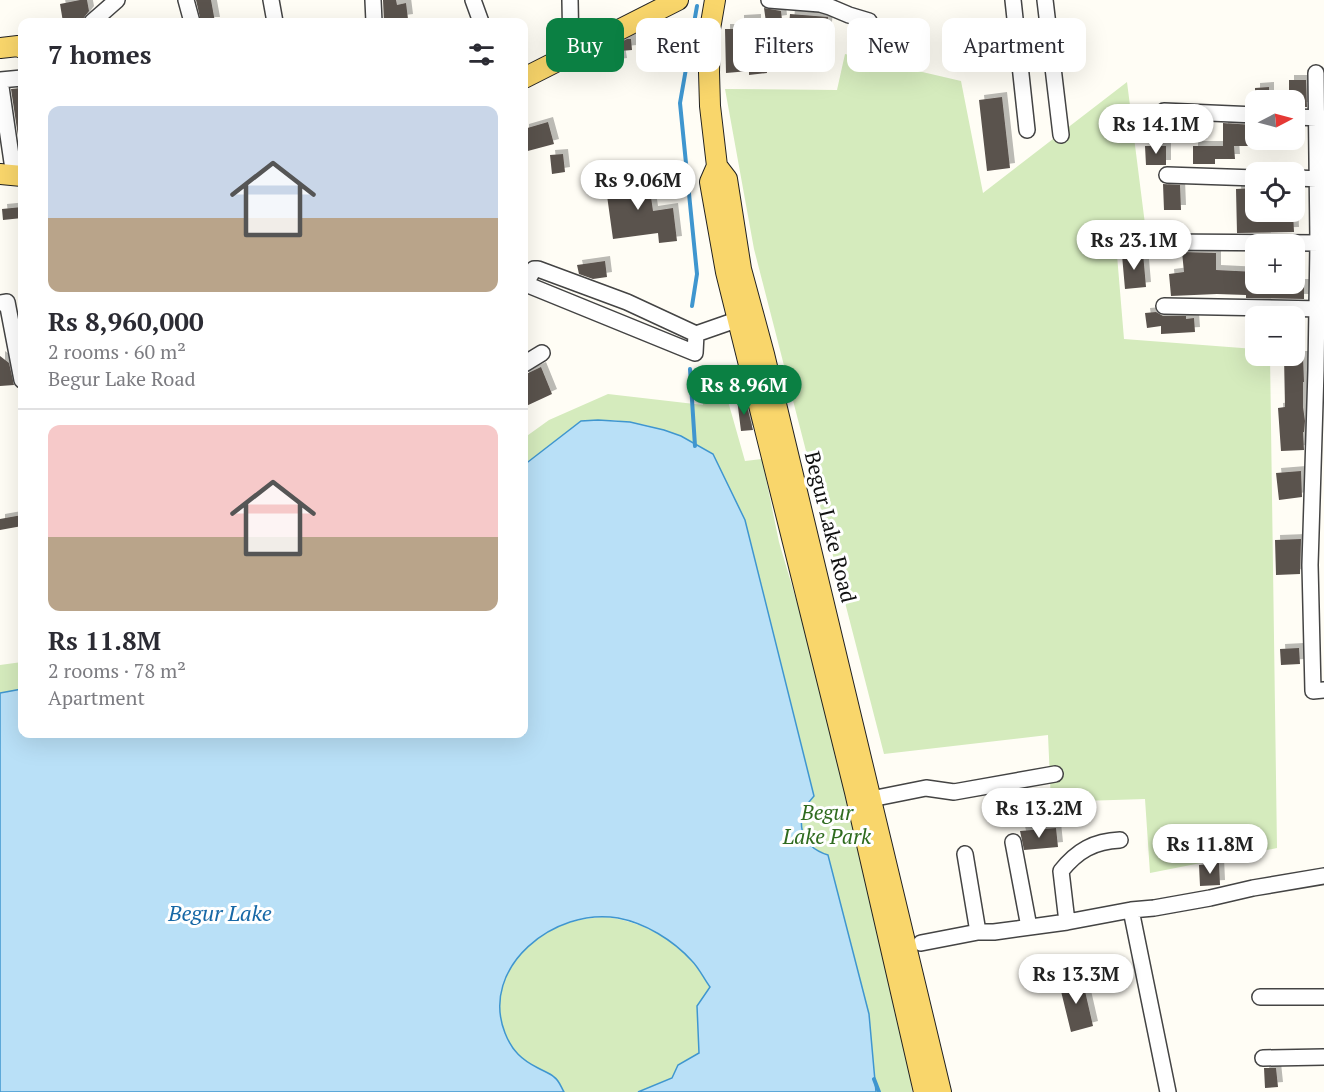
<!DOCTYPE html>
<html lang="en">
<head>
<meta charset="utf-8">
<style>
	body { margin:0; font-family:"PT Serif",serif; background:#f7f7f7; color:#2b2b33; height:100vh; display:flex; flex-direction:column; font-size:22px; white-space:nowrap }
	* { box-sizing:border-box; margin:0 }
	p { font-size:20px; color:#7c7c81 }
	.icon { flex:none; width:33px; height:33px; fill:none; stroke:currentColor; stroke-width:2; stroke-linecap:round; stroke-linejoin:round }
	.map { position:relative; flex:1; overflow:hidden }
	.panel { position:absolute; left:18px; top:18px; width:510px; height:720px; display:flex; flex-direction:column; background:#fff; border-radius:12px; box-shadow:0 6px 24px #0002 }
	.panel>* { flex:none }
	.top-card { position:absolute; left:546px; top:18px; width:570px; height:54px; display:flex; gap:12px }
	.needle { width:39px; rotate:84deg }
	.buttons { position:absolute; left:1245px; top:90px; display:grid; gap:12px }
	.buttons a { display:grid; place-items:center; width:60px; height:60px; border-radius:12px; background:#fff; box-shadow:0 6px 24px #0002; font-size:30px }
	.price { position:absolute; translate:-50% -51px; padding:0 14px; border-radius:21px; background:#fff; color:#222; font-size:20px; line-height:39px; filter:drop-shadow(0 2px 3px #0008) }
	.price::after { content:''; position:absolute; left:50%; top:36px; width:18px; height:14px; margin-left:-9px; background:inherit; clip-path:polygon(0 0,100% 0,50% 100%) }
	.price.current { background:#0b8043; color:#fff }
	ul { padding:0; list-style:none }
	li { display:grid; align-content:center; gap:12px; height:318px; padding:0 30px }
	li+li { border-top:2px solid #e1e1e2 }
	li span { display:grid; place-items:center; height:186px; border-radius:12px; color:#555 }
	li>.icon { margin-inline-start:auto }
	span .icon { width:108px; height:108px; fill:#fffc; stroke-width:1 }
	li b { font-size:26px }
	h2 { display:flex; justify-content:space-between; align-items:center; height:72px; padding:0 30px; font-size:26px }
	.pill { padding:0 21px; border-radius:12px; background:#fff; box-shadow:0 6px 24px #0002; font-size:21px; line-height:54px }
	.pill.current { background:#0b8043; color:#fff }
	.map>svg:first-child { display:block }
	.green { fill:#d5ebbd }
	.water { fill:#b9e0f7; stroke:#3f96cf; stroke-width:1.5 }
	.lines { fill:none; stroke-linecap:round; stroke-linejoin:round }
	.stream { stroke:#3f96cf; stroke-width:4 }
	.building { fill:#5a524d; filter:url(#shadow) }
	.minor-casing { stroke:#444; stroke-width:18 }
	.major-casing { stroke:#222; stroke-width:22 }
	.minor { stroke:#fff; stroke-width:15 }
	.major { stroke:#f9d66b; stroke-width:20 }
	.labels { text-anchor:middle; stroke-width:6; stroke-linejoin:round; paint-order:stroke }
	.street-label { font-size:21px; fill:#111; stroke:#fff }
	.park-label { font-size:21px; font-style:italic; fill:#2f6b1f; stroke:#fff }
	.water-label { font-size:22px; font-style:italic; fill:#1768a6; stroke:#fff }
</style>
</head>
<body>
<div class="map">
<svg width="1324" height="1092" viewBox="0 0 1324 1092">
	<defs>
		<filter id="shadow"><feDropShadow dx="5" dy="-5" stdDeviation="0" flood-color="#0004"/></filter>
	</defs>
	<rect width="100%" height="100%" fill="#fffdf5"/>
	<!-- green -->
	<path class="green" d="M845,54l116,27 22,112 144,-111 20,158 -31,3 8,96 131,10 1,7h14l7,492 -127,25 -5,-74 -94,3 -3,-67 -164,19 -130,-505 -29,-160 112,1z
		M703,373h17l25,88 17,-2 17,83 40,135 88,370 5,45h-36l-7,-78 -41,-159c-29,-10 -35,-37 -14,-59l-69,-276 -32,-66 -32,-18 -35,-11 -32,-5 -33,1 -57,44v-27l25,-18 59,-26 95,11z
		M22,662v27l-22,4v-28z
		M603,917c32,2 72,21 91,46 6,8 11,17 16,25l-13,18 2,47 -21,12 -6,13 -34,14h-74c-3,-5 -5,-12 -10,-15 -18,-13 -31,-11 -44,-33 -29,-49 5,-100 53,-119 13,-5 26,-7 40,-8z"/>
	<!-- water -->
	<path class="water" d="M598,420l32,2 34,8 17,6 32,18 32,66 69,276c-21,22 -15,50 14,59l41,159 7,78h-238l34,-14 6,-13 21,-12 -2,-47 13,-19c-6,-8 -11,-19 -18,-26 -19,-21 -47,-38 -74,-43 -63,-11 -139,49 -113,115 7,18 17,27 33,35 5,3 12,5 16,9 5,3 7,10 10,15h-564v-399l22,-4v45h502v-269l57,-44z"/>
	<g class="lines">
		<!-- stream -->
		<path class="stream" d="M692,306l5,-32 -17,-171 17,-97
			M690,369l5,77
			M874,1079l5,13"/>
	</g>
	<!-- building -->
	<path class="building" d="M80,0h7l2,11 -6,8 -20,3 -3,-18z
		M196,0h15l4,22h-14z
		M383,0h13l1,5 9,-2 2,16 -24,3z
		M764,8l17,3 1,9 -16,2z
		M790,14l38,3 -2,19h2l-1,15 -40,-3z
		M756,19v32h9l2,22 -18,2v-4l-23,2 -1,-44h14v-9z
		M627,39h4l1,11 -12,1 2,12 -15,2 -3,-14z
		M1289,80h17l1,27h-13v-7h-5z
		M1269,87v13h-14v-12z
		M21,88l1,13v55h-1l-10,-67z
		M1002,97l8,71 -23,3 -8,-71z
		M548,122l6,22 -30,8v-23z
		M1223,123l30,2v21h-19l1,13h-20v5h-22v-18h30z
		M1145,146h21v19h-20z
		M563,154l2,18 -13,2 -2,-19z
		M648,176l5,35 20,-3 4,33 -18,2 -1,-10 -45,6 -8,-58z
		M1163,184l17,1 1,25h-17z
		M1256,188v24h37l1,20 -57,1 -1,-44z
		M22,207v11l-19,2 -1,-11z
		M1182,252l34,1v17l40,2v12h48v15l-58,-1v-3l-29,-1 -46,2 -2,-22 15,-2z
		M1143,253l3,34 -21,2 -3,-34z
		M605,261l2,16 -14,2 -14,-5 -2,-9z
		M1156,312l7,4h23v3l8,-1 1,14 -34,2v-8l-14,2 -2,-15z
		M0,356l9,7 5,22 -14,1z
		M1284,356h19l1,26h-1v25l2,14 -1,11h-1l1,18 -23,1 -3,-43 7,-1z
		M541,367l11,27 -28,13v-32z
		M745,398l8,32 -12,1 -4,-32z
		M1301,471l1,26 -23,3 -3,-27z
		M22,515v11l-22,4v-11z
		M1301,539l-1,35 -24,1 -1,-35z
		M1299,648l1,16 -19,1 -1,-16z
		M1056,828l2,19 -34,3 -4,-19z
		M1219,863l1,22 -20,1 -1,-21z
		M1082,978l11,48 -22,6 -12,-49z
		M1264,1068h12l2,19 -13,1z"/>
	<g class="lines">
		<!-- minor casing -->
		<g class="minor-casing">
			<path id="minor" d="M186,0l6,22
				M271,0l4,22
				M373,0l1,22
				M473,0l8,22
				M570,0l1,54
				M769,0l51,4 10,3 19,8 20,6
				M1013,0l14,130
				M1045,0l16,135
				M92,22l25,-22
				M1316,73l2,170 -2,127 -6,195 3,126 11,-1
				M0,80l14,96
				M0,80l22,-2
				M1164,111l92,4
				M1294,117l30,1
				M1167,175l89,3
				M1294,178l30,1
				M1158,242l166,1
				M534,269h4l89,33 69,32 -1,19 -167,-68 -2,-2z
				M0,303l7,-1 15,78
				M1164,306l160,3
				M696,334l43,-15
				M524,364l18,-11
				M871,799l55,-11 28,4 101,-18
				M1013,842l16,85
				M965,854l13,78
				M1131,910l37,182
				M1067,922l-6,-51c16,-20 33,-30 59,-31
				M921,943l57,-11h16l73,-10 64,-12 23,-2 56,-10 43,-10 71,-12
				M1260,997h64
				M1263,1058l61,-1"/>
		</g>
		<!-- major casing -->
		<g class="major-casing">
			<path id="major" d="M715,0l-5,29 -1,43 1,34 7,60 -7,16 16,90 129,520 69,300
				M0,48l18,-2 4,2
				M524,78l154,-78
				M717,166l10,13 14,90 23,85 177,738
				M0,174l22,2"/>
		</g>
		<!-- minor -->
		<use href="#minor" class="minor"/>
		<!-- major -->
		<use href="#major" class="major"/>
	</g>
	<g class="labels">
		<!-- street labels -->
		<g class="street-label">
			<text transform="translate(830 527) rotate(76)" y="7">Begur Lake Road</text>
		</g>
		<!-- park labels -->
		<g class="park-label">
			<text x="827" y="820">Begur<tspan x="827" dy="24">Lake Park</tspan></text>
		</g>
		<!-- water labels -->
		<g class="water-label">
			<text x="220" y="921">Begur Lake</text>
		</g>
	</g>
</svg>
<div class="buttons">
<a><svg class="needle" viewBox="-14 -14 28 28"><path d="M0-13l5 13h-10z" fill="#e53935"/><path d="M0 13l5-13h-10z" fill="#7c7c81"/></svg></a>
<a><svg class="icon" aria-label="locate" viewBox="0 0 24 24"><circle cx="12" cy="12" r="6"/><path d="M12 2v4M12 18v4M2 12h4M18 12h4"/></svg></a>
<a>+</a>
<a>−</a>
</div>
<b class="price" style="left:1156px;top:155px">Rs 14.1M</b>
<b class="price" style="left:638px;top:211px">Rs 9.06M</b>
<b class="price" style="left:1134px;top:271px">Rs 23.1M</b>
<b class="price current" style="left:744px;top:416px">Rs 8.96M</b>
<b class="price" style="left:1039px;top:839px">Rs 13.2M</b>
<b class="price" style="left:1210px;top:875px">Rs 11.8M</b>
<b class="price" style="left:1076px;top:1005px">Rs 13.3M</b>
<div class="top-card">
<a class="pill current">Buy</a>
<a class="pill">Rent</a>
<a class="pill">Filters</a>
<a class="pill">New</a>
<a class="pill">Apartment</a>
</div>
<section class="panel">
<h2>7 homes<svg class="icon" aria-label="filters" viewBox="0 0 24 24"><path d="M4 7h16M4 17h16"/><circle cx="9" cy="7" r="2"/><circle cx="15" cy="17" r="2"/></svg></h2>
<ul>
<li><span style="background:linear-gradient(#c9d6e8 60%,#b9a48a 0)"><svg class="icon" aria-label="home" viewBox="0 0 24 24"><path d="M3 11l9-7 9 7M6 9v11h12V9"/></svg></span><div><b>Rs 8,960,000</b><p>2 rooms · 60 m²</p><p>Begur Lake Road</p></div></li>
<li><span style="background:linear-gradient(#f6c9c9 60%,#b9a48a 0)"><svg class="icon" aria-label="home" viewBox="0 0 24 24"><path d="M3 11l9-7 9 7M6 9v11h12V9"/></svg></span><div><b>Rs 11.8M</b><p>2 rooms · 78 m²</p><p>Apartment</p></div></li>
</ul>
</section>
</div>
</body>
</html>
